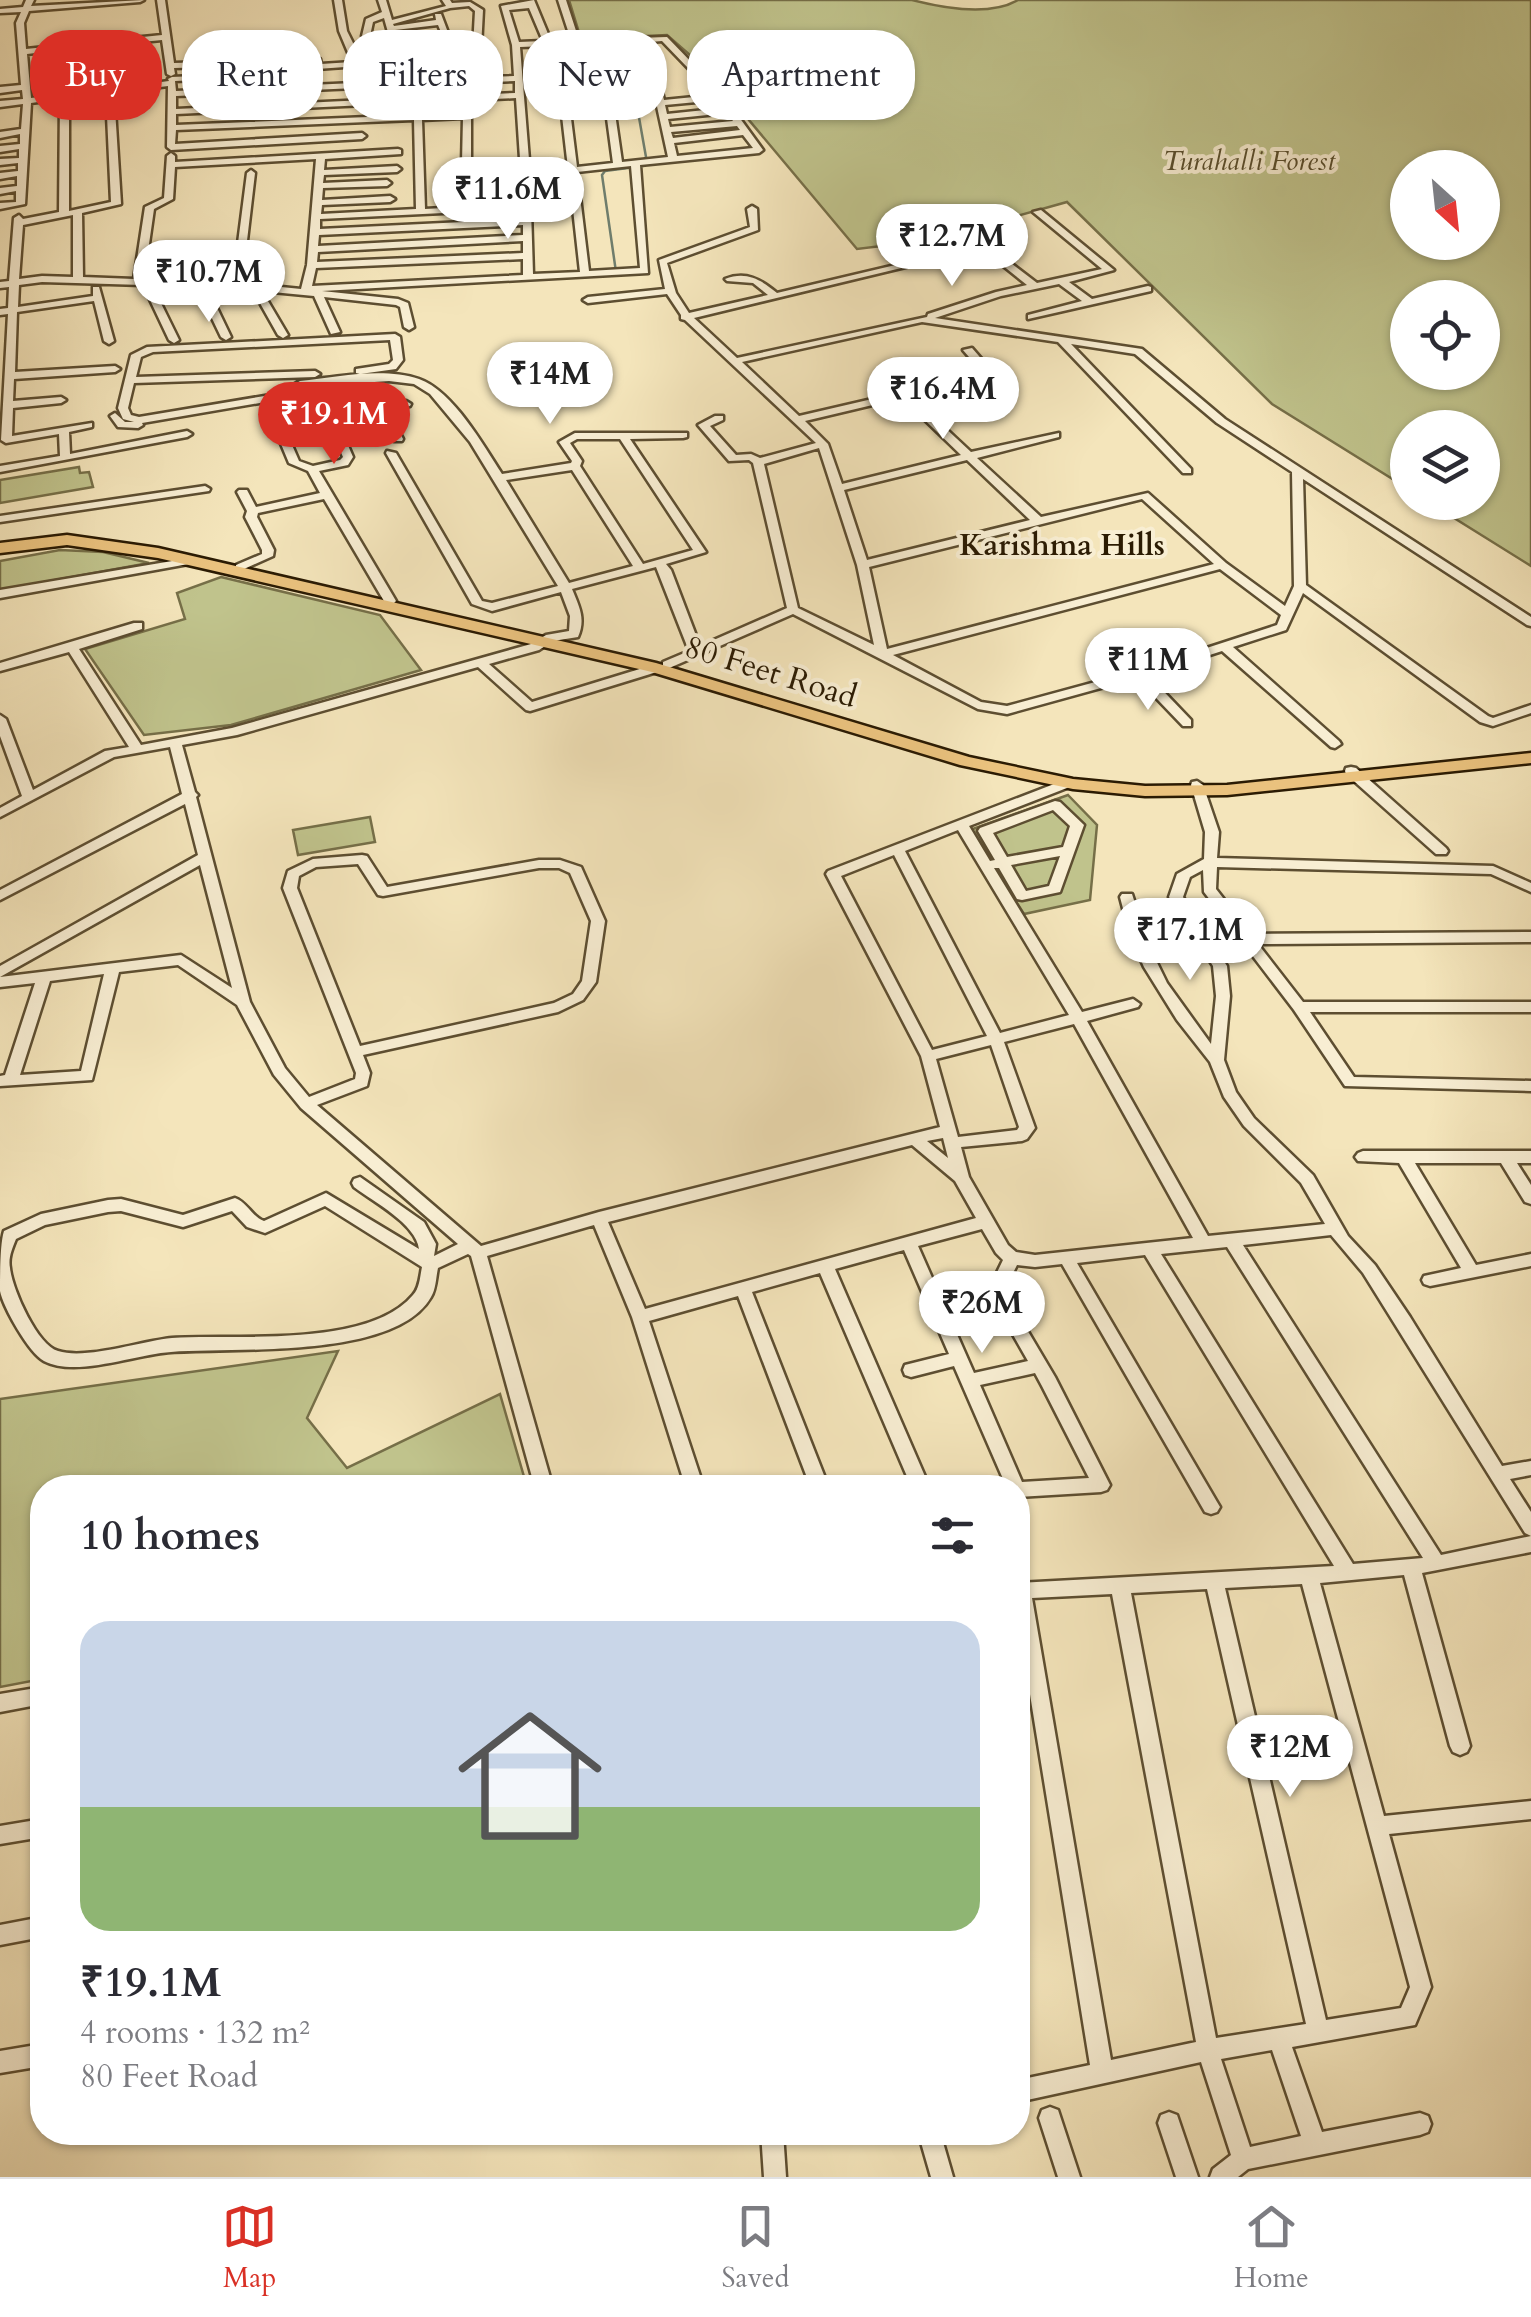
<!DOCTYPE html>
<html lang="en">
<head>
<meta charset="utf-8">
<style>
	body { margin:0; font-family:Cardo,serif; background:#f2f2f3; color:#2b2b33; height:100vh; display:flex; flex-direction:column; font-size:38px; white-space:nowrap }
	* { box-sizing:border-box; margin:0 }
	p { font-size:32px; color:#7c7c81 }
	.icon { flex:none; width:55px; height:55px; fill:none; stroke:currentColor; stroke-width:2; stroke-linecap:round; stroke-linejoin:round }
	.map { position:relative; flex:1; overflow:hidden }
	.sheet { position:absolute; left:30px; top:1475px; width:1000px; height:670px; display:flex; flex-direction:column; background:#fff; border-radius:40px; box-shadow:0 2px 8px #0004 }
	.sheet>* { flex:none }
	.hud { position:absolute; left:30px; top:30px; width:1000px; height:90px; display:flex; gap:20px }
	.needle { width:65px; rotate:153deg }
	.fabs { position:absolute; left:1390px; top:150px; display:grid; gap:20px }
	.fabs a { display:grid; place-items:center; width:110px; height:110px; border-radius:50%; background:#fff; box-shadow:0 2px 8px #0004; font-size:50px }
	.price { position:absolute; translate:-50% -85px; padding:0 22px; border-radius:35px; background:#fff; color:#222; font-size:32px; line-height:65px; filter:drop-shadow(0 2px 5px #0008) }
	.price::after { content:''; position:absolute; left:50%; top:60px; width:30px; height:22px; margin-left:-15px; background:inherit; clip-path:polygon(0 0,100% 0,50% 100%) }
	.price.on { background:#d93025; color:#fff }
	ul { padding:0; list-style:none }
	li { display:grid; align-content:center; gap:20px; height:530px; padding:0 50px }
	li+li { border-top:2px solid #e1e1e2 }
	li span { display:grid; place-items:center; height:310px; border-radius:30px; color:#555 }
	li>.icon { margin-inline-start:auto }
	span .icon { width:180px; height:180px; fill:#fffc; stroke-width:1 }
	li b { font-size:42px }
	h2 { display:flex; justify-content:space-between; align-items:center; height:120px; padding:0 50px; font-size:42px }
	.pill { padding:0 35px; border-radius:40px; background:#fff; box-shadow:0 2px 8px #0004; font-size:35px; line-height:90px }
	.pill.on { background:#d93025; color:#fff }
	.tabs { display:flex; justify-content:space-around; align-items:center; height:140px; border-top:2px solid #e1e1e2; background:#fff; font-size:28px; color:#7c7c81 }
	.tabs a { display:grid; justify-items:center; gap:5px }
	.tabs .on { color:#d93025 }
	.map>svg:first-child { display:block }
	.green { fill:#c0c38c; stroke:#766f48; stroke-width:2.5; fill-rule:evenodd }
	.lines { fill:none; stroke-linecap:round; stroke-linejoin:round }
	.stream { stroke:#6f7d6c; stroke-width:2.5 }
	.minor-casing { stroke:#5d4e31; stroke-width:5 }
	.major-casing { stroke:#2b1b03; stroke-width:5 }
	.minor { fill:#f8eed3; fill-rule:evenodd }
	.major { fill:#eac27e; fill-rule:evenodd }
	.labels { text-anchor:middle; stroke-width:8; stroke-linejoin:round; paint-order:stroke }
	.far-park-label { font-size:28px; font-style:italic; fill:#584d2c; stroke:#f8eed3 }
	.far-neighbourhood-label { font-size:30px; font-weight:bold; fill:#2b1b03; stroke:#f8eed3 }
	.street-label { font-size:32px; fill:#2b1b03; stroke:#f8eed3 }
</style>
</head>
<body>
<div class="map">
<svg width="1531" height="2177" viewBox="0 0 1531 2177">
	<rect width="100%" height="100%" fill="#f4e5bb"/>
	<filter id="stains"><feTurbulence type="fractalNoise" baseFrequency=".002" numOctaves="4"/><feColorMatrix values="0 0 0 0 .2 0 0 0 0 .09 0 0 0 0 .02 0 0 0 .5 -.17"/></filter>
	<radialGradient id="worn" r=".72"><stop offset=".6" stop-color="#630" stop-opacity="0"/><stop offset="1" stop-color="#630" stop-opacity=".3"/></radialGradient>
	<!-- green -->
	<path class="green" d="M569,0h343c31,8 77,17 106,0h513v566l-101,-63 52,-1v-74h-74l-1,60 -135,-84 -205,-202 -136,38 -74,9 -150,-179 -40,-35 -86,4zM1408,168h74v74h-74zM1408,298h74v74h-74z
		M79,467l1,6 9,-1 4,15 -93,16v-23z
		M60,550l43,2 46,11 -149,27v-29z
		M221,577l159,38 41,55 -190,55 -87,10 -59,-86 100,-30 -8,-26z
		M1068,795l29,30 -7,75 -66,14 -54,-84z
		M370,817l5,25 -77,13 -5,-25z
		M338,1351l-31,67 40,50 153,-74 27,93 -485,1v191l-42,8v-288z"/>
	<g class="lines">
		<!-- stream -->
		<path class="stream" d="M616,272l-14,-97 3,-4 38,-5 3,-9 -20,-113
			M53,277l84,2
			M0,282l13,-2
			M245,283l58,6"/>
		<!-- minor casing -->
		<g class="minor-casing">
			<path id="minor" d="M26,0h8l-3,6 113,-6 -4,2 -111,9 -5,12 2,26 136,-14 -5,-35h8l9,63 143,-4h3l1,5 31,-2 -13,-31 -5,-31h8l5,31 9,18 10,-1 -4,-12 4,-17 16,-7 -4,-12h8l6,20 54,-14 -4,-6h8l2,3 18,-1 13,8 -2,38 5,29 28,-1 -2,-31 -11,-39 33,-6 17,41 20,-1 -13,-40h8l13,40 88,-3 56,58 40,55 -4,3 -119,12 8,108 -326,18 76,8 10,4 6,24 -5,3 -5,-3 -4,-20 -4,-2 -72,-8 16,35 -9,2 -17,-38 -52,-5 26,44 -5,3 -5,-3 -26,-46 -45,-2 24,50 -5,3 -5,-3 -24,-50 -45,-2 27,55 -5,3 -5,-3 -26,-55 -101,-3 -23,3 -1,22 75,-11v-9h6l15,54 -5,3 -5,-3 -10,-40 -77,11 -2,60 100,-6 5,3 -5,3 -101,7 -1,22 48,-4 5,3 -5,3 -48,5 -1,28 80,-13v4l-23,5 1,22 117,-23 5,3 -5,3 -187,35v-6l60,-10 -1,-22 -53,9 -5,-3 7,-126 -8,1v-6l8,-1 1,-21 -9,1v-6l9,-1 5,-63 5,-3 4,4 36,-7 1,-113 -29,4 -6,101 -25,5v-6l16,-1v-11l-16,3v-6l17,-2v-10l-17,3v-6l18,-2v-8l-18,2v-6l19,-1v-9l-19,3v-6l20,-2v-10l-20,4v-6l21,-3 2,-25 -23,3v-6l23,-2 -1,-9 -22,3v-6l21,-2 -5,-62 5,-11 -21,1v-4l23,-2zM469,6l6,5 -2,37 4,29 -29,2 -5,-28 -10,-13 -35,1 -3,-9 43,-5 10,24 7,2 -14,-37h-6l1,6 -42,6 -1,-2 57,-16zM529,8l14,33 -24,1 -10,-32zM384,18l7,25 -18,3 -3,-10 3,-14zM162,40l5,34 4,2 4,-2 -1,-6 139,-4 1,5h3l42,-3 14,5 4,11 -201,9 -1,-10 92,-4 1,-2 -4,-2 -92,4 -4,2 1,2 -55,7 -3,-43zM662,41l52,54 -50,5 -14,-58zM643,42l25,115 -46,5 -17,-118zM428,43l7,8 4,28 -21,1 -18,-36zM597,44l16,119 -36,4 -15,-121zM103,46l2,43 -36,4v-44zM547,46h7l14,122 -38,4 -10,-125zM393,48l17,32 -25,2 -5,-15 -20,-6 -2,-7zM61,50v44l-30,4 -4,-44zM515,81v12l-339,16v-13zM168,86l-1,61 4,3 191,-11 4,-3 -4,-3 -187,11 1,-14 238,-10 2,89 -95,5 1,-9 68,-3 5,-3 -5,-3 -68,4 1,-12 64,-2 4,-3 -4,-3 -64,3 1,-8 73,-3 4,-3 -4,-3 -73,4 1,-11 76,-5v-4l-3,-1 -223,13v-6l-4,-3 -4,3 -3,42 -19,9 -11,72 -51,-2 -1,-64 39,-9 -7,-111zM106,94l5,108 -42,9v-113zM516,98l7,106 -52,2v-98l-4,-3 -4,3v5l-287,12v-11zM718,100l6,8 -57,6 -2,-9zM727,113l6,8 -63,6 -2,-8zM463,118l-2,89 -36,2 -3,-89zM737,126l3,4 -67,8 -2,-6zM743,135l10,13 -76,8 -3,-13zM316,159l-9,106 -6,24 -59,-6 13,-110 -4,-3 -4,3 -14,109 -89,-3 10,-70 19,-10 2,-32zM631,166l9,102 -51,3 -12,-99zM569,173l11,99 -47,2 -3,-97zM523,209v10l-203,10v-10zM73,215v62l-31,-1 -23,3 4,-54zM523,225v10l-205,11 1,-11zM523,241v12l-206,9 1,-10zM523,259v16l-211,11 4,-18z
				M752,206l5,3 1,21 -91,33 9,30 13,20 79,-18 -15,-12 -26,-2 -2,-2c21,-8 35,0 52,14l165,-39 5,3 -253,61 43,40 190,-41 1,-3 68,-22 31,-7 -65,-52 -2,-2 5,-3 72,55 65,-14 -69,-57 8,-2 73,60 -45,12 23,17 56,-13 3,1v4l-123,28v-4l54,-14 -23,-17 -58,12 -66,22 207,31 83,70 306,198v9l-4,-1 -224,-146 3,106 182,131 5,2 38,-13v8l-38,13 -13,-4 -177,-129 -17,37 -53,17 106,94 2,3 -6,4 -4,-1 -109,-96 -74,24 43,45v6h-8l-46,-48 -130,36 -29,-5 -185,-95 -126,55 -4,-1v-6l26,-11 -33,-84 -84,22c7,17 14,30 6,48l-25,4 -14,9 -50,14 43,38 124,-38 6,4 -2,3 -130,40 -4,-1 -48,-43 -241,68 -55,10 13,47 3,3 -2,2 54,205 35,66 24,29 46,-18 1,-6 -73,-185 5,-17 25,-12 49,-4 5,1 20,31 152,-27h21l21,7 24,54 -9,61 -13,18 -25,12 -195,43 7,18 -3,13 -50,19 164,141 118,-34 341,-85 -19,-71 -95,-182 2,-3 239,-92 5,1 1,3 -1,3 -103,40 21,35 5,-1 -17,-29 2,-3 75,-27 5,1 24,23 -24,67 -38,8 -5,-1 -18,-31h-5l88,144 51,-13 7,5 -2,3 -51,14 121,215 117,-12 -24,-41 -57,-57 -20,-29 -14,-35 -33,-42 -33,-53 -14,-32 -10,-38 2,-3h10l9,28 39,-8 -11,-17 8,-23 27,-15 1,-27 -14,-47 1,-3 5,-1 6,4 16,47 -2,26 276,8 38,17v9l-40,-18 -274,-7 -1,22 35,45 280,-2v10l-273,2 45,58h228v10h-221l44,65 177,4v10l-186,-5 -51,-76 -90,-118 -1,-22 -13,7 -7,20 44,69 3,30 -6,64 12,32 18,26 59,57 35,61 27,29 35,52 92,149 29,-5v14l-21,4 21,33v24l-6,-3 -162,-260 -32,-38 -88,10 198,310 90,-19v16l-109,21 48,173 -3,6 -7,3 -7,-3 -3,-6 -46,-171 -84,8 64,233 147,-15v18l-142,15 42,153 -16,38 -123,22 30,85 98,-19 8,3 3,8 -3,8 -8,3 -172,34 -10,8h-28l3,-8 18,-14 -30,-93 -183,40v-22l72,-15 -72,-445v-37l316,-17 -189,-311 -68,8 140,239 3,5 -3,5 -6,2 -6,-2 -143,-248 -27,3 -18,-2 -13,26 51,86 55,108 -3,5 -6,2 -83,5v-9h-11l-53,-122 -43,11 -6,-2 -2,-5 2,-5 44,-11 -45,-104 -69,19 95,219h-18l-92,-215 -68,19 77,196h-18l-73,-192 -89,25 55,167h-18l-54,-171 -38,-92 -107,31 66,232h-18l-64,-232 -3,-2 -30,14c-2,9 -2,21 -7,29 -36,63 -196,50 -260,55 -35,2 -95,26 -127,9 -15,-8 -41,-54 -44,-70 0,-15 0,-48 4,-60l37,-17 67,-14 13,-1 62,16 52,-17c12,4 17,19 29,23l62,-28 93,56c-3,-25 -45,-47 -65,-62l-2,-4 2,-4 6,-2 64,45 12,22 -2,12 24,-12 -157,-136 -27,-33 -37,-70 -59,-40 -59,7 -27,108 -92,6v-10l5,-1 30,-92 -35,4v-10l181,-22 51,33 -32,-123 -200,112v-11l198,-111 -13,-51 -185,96v-10l182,-96 -12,-47 -56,10 -114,60v-9l22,-12 -22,-60v-21l6,4 27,71 72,-39 24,-4 -60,-95 -69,19v-8l134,-40h8v6l-63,20 62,96 91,-17 299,-84 15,-9 23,-4 1,-15 -9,-24 -69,19 -20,-7 -86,-151 1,-2 9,2 86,148 10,2 66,-17 -88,-144 -40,-48 -16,-10 -25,-3 -89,6 -5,-3 5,-3c37,-4 83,-14 119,-2 34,12 64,66 83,95l69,-11 1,-2 -13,-19 16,-9h112v4l-4,1 -53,1 76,113 -40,12 5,6 29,76 87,-38 -34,-145 -4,-3 -20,1 -31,-36 17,-9h8v4l-13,6 26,29 15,-1 9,4 56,-15 -131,-123 -4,-1v-4l-14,-21 -79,9 -5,-3 5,-3 77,-8 -6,-29 91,-33 -3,-18zM922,322l136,20 125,131h8v-4l-120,-125 64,10 82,69 75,49 2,114 -9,20 -59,-43 -78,-70 -107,24 -64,-59 82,-21v-4l-88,19 -60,-56 64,-15 11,-10 -1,-8 -13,-15 -9,2 12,14 1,6 -9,7 -168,39 -57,-54zM902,398l59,57 -119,29 -14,-40 -23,-23zM577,439h43l73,111 -50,14 -63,-98 2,-5 -12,-18zM819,448l38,117 17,80 -76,-37 -34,-144zM967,460l63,60 -163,40 -23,-70zM572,470l61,96 -64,17 -63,-103zM1142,499l72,65 -327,85 -18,-82zM1220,569l61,46 -4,10 -141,46 -129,35 -26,-4 -88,-47zM1053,810l17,16 -7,21 -56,10 -14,-24zM958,830l111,185 -69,18 -95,-182zM894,855l93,181 -55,14 -91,-174zM1060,856l-11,30 -23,5 -15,-26zM358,864l20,31 5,1 156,-28h20l11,5 21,48 -9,60 -9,13 -19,9 -194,43 -63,-158 2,-12 17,-9zM1185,922l28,44 3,30 -5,48 -44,-61 -23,-47 7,-7zM104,974l-23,97 -61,4 30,-94zM1074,1024l119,214 -158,17 -19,-3 -8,-7 -39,-68 -8,-30 61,-6 5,-2 8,-11 -31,-86zM991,1045l28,82 -2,3 -59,7 -22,-78zM943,1138l5,20 -21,-17zM912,1145l43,36 21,37 -331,91 -37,-87zM325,1206l97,61c-2,9 -2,21 -9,28 -44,53 -177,39 -241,43 -31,3 -86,22 -114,13 -21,-6 -46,-62 -48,-83 -2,-10 2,-19 6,-29l29,-14 63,-13 13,-1 62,16 49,-16 15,16 18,6zM982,1229l14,24 7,7 -15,31 40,70 -54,12 -56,-127zM1227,1247l196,311 -70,6 -192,-310zM1035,1373l7,13 47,92 -67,4 -42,-97zM1302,1584l108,403 -9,21 -75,12 -101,-432zM1207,1589l99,435 -90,14 -85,-445zM1112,1594l84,448 -85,18 -79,-462zM1272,2050l29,86 -51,11 -29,-88z
				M395,334l5,3 3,23 -7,9 -36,5 -4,-1v-4l33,-5 4,-4 -3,-20 -237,12 -12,5 -5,20 179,-6 5,3 -5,3 -181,6 -6,25 3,7 8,2 167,-28 5,3 -5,3 -164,28 1,2 -5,3 -20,-1 -8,-11 5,-3 10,9h9l-11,-3 -5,-11 13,-53 16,-8z
				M406,401l5,3 -1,2 -22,4 15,29 -1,2h-8l-15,-29 -42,8 16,37 -5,8 -29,6 77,130 -2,2h-8l-2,-2 -60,-102 -66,14 -1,4 17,33 -1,6 -29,13h-8v-4l26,-11v-4l-17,-33 2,-6 -10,-19 2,-2h8l9,17 64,-14 -12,-22 -19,-8 -15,-36 1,-2 55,-12zM327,421l16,36 -3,3 -27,6 -14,-5 -14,-32z
				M205,486l5,3 -1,2 -209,31v-6z
				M190,558l4,1v4l-194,35v-8z
				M1351,767l5,1 90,80 2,3 -2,3h-10l-90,-80 -1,-3 1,-3z
				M1363,1151h168v12h-14l14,22v19l-6,-2 -24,-39h-86l61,102 55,-11v12l-101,20 -6,-2 -2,-4 2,-4 37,-8 -62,-105 -41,-2 -3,-4 3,-4z
				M42,1687v17l-42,8v-18z
				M42,1819v18l-42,7v-18z
				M42,1917v20l-42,8v-20z
				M42,2044v22l-42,7v-22z
				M1050,2107l8,3 22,67h-22l-19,-59 3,-8z
				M1169,2112l8,3 21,62h-22l-18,-54 3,-8z
				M761,2132h22l3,45h-22z
				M918,2132h22l13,45h-22z"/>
		</g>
		<!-- major casing -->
		<g class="major-casing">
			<path id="major" d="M67,535l91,13 498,115 313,94 104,22 72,7 82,-1 304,-32v10l-304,32 -82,1 -72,-7 -113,-24 -308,-93 -494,-114 -91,-13 -67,8v-10z"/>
		</g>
		<!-- minor -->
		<use href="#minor" class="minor"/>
		<!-- major -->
		<use href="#major" class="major"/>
	</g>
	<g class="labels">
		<!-- far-park labels -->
		<g class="far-park-label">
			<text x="1249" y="170">Turahalli Forest</text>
		</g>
		<!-- far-neighbourhood labels -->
		<g class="far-neighbourhood-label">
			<text x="1062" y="555">Karishma Hills</text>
		</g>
		<!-- street labels -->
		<g class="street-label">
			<text transform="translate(771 671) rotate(17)" y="11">80 Feet Road</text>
		</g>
	</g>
	<rect width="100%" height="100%" filter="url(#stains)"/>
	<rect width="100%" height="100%" fill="url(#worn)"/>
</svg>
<div class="fabs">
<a><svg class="needle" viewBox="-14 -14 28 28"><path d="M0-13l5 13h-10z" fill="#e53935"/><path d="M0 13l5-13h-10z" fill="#7c7c81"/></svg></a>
<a><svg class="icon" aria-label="locate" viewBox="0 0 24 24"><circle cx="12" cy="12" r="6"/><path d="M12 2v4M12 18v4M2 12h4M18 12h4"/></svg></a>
<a><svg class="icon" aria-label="layers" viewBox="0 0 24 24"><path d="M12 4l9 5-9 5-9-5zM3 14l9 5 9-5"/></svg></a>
</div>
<b class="price" style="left:508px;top:242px">₹11.6M</b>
<b class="price" style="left:952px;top:289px">₹12.7M</b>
<b class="price" style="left:209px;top:325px">₹10.7M</b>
<b class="price" style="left:550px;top:427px">₹14M</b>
<b class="price" style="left:943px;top:442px">₹16.4M</b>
<b class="price on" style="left:334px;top:467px">₹19.1M</b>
<b class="price" style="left:1148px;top:713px">₹11M</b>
<b class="price" style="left:1190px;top:983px">₹17.1M</b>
<b class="price" style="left:982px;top:1356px">₹26M</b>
<b class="price" style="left:1290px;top:1800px">₹12M</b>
<div class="hud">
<a class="pill on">Buy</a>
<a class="pill">Rent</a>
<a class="pill">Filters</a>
<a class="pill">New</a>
<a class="pill">Apartment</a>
</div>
<section class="sheet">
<h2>10 homes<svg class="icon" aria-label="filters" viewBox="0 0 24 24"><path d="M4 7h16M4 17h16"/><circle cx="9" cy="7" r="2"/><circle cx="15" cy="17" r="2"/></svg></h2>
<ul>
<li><span style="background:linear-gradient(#c9d6e8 60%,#8fb573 0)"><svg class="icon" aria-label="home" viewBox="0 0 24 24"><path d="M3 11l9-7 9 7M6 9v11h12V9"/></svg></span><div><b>₹19.1M</b><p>4 rooms · 132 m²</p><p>80 Feet Road</p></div></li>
</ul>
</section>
</div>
<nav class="tabs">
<a class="on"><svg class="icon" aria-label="map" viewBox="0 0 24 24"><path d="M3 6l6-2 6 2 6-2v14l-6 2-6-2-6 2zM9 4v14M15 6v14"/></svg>Map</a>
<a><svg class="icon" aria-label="saved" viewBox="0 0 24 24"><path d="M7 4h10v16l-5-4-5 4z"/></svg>Saved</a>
<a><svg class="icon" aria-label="home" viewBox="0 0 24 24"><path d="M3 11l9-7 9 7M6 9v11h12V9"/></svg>Home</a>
</nav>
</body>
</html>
